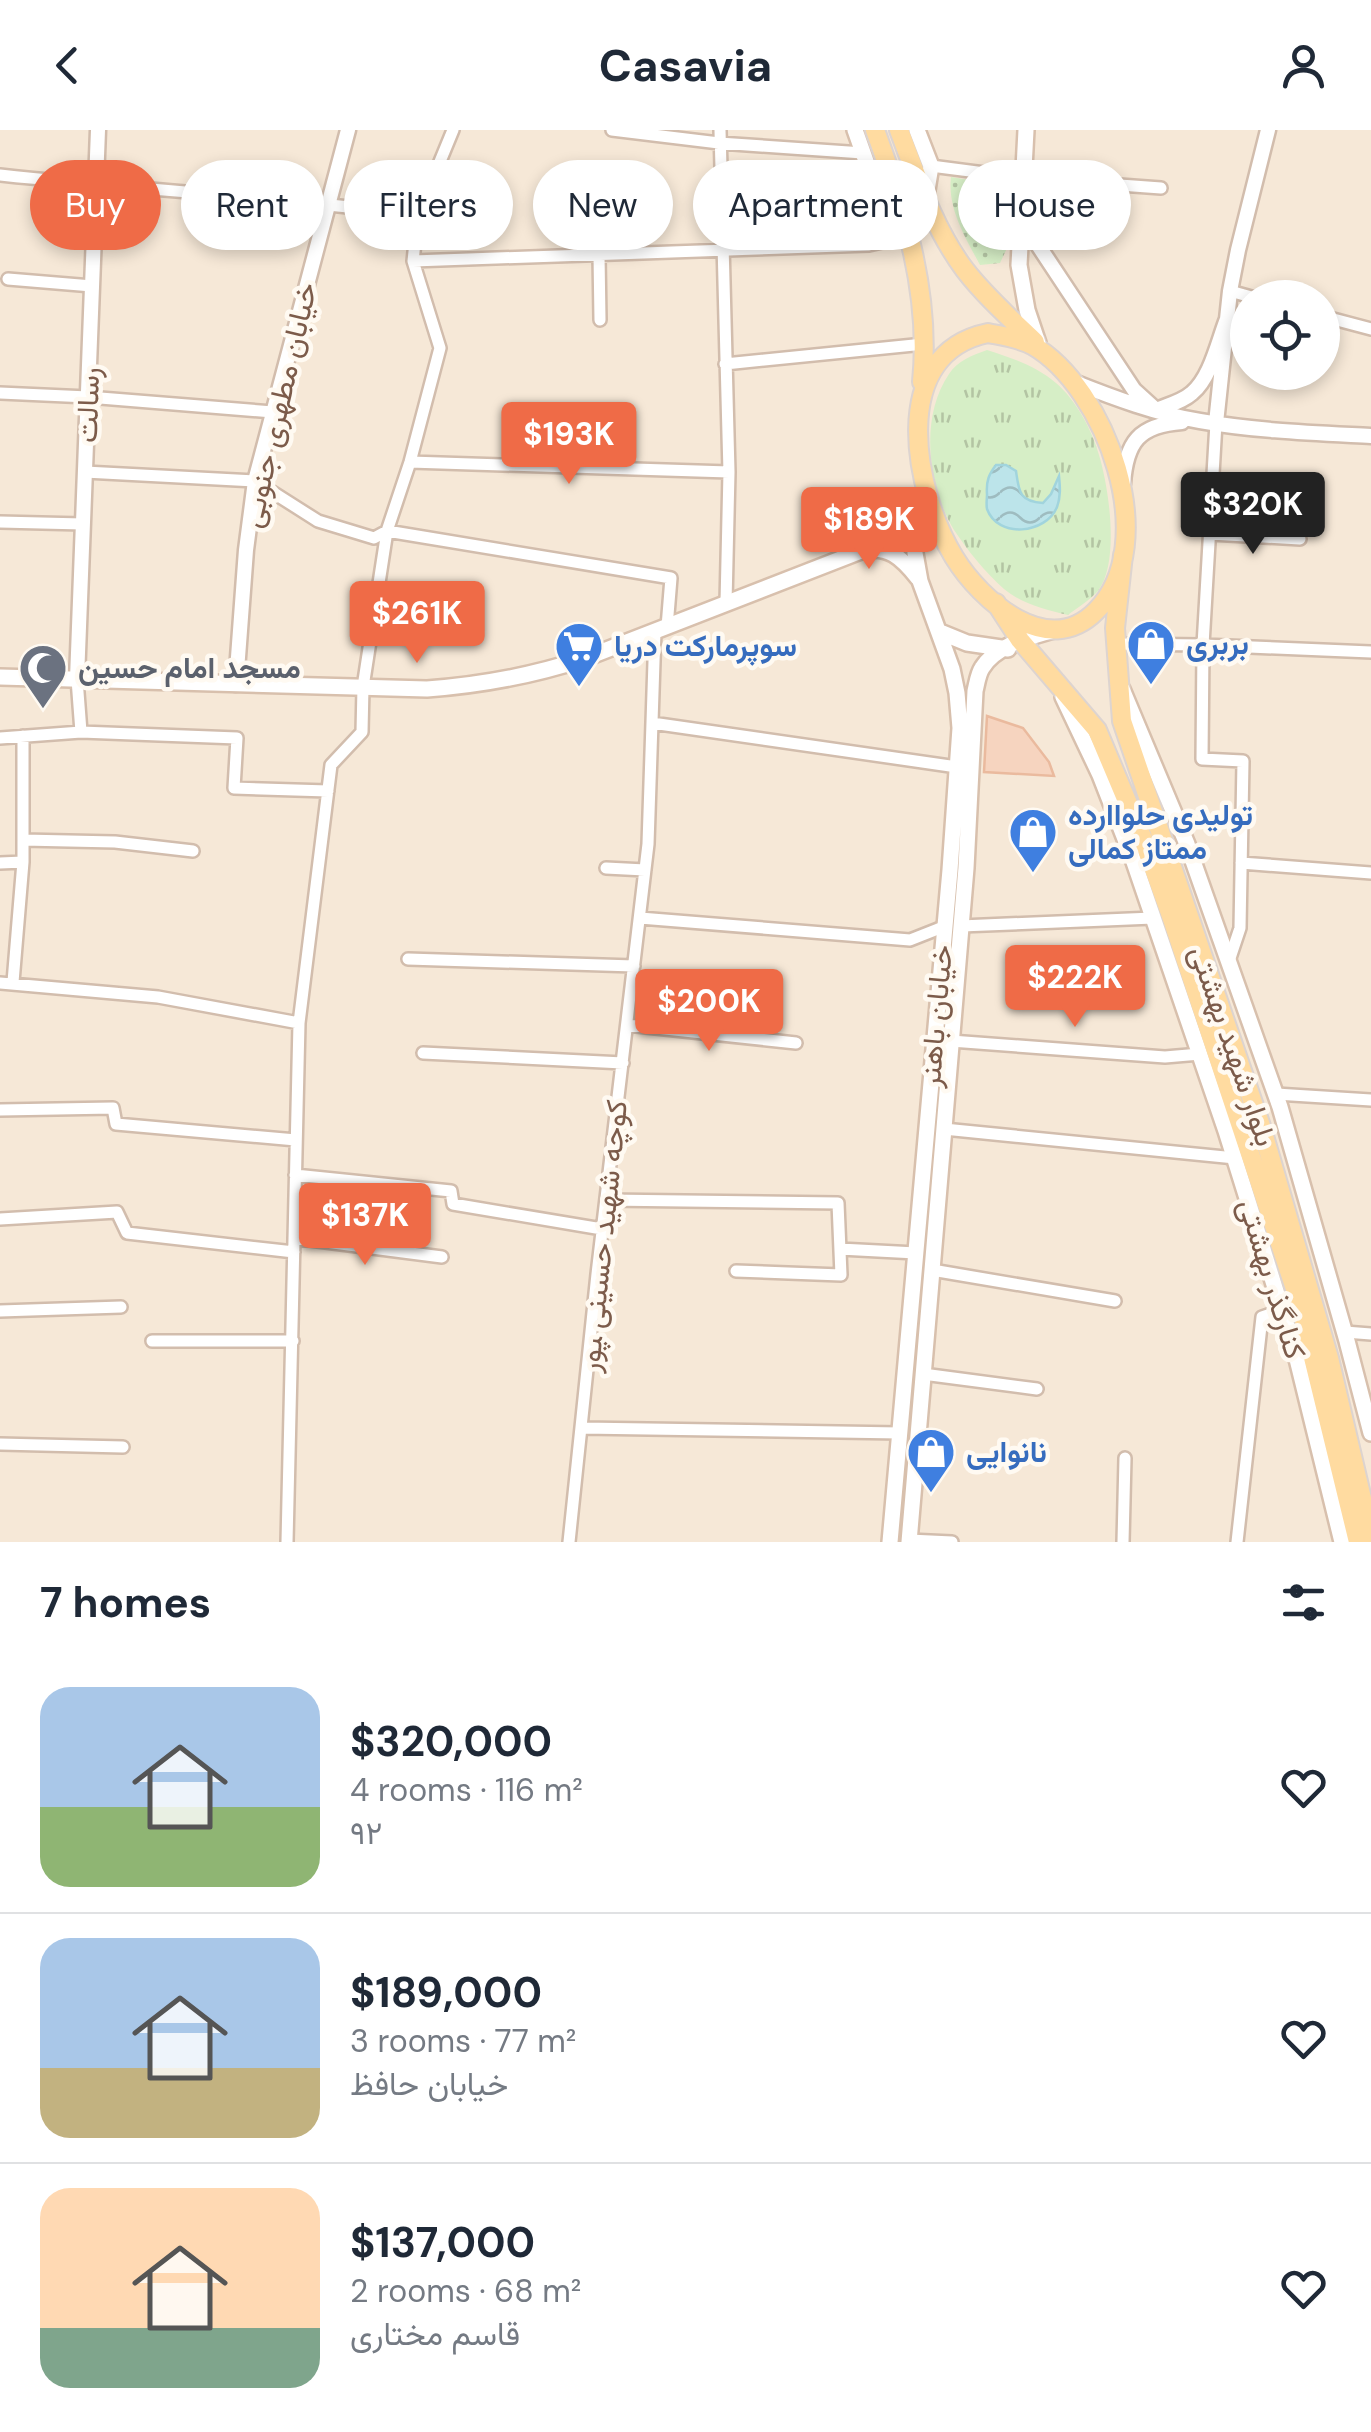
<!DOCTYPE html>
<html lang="en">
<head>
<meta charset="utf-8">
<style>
	body { margin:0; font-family:"DM Sans",Vazirmatn,sans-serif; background:#f6f6f7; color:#1f2937; height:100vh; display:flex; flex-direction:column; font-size:38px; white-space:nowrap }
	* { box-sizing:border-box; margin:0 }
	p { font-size:32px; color:#747a83 }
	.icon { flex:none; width:55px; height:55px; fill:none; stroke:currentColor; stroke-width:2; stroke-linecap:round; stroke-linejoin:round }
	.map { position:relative; height:1412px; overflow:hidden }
	.details { display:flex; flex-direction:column; background:#fff; flex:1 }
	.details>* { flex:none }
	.guide { position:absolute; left:30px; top:30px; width:1312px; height:90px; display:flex; gap:20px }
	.fabs { position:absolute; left:1230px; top:150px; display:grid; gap:20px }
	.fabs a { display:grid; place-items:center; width:110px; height:110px; border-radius:50%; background:#fff; box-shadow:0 5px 15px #0003; font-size:50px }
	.price { position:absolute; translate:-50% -85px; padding:0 22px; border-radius:10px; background:#ef6b47; color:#fff; font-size:32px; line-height:65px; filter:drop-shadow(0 2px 5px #0008) }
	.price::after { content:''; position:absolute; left:50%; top:60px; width:30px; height:22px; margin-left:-15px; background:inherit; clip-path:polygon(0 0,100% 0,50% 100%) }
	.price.current { background:#222; color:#fff }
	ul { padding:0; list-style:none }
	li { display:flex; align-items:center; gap:30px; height:250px; padding:0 40px }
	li+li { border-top:2px solid #e0e1e3 }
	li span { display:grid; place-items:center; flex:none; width:280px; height:200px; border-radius:30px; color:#555 }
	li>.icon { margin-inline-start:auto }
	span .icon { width:120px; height:120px; fill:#fffc; stroke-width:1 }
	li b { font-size:42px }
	h2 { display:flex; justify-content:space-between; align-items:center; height:120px; padding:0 40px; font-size:42px }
	.chip { padding:0 35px; border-radius:45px; background:#fff; box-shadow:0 5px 15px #0003; font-size:35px; line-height:90px }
	.chip.current { background:#ef6b47; color:#fff }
	header { display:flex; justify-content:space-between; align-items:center; height:130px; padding:0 40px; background:#fff; font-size:45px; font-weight:700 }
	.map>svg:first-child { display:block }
	.residential { fill:#f6e8d7; fill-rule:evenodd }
	.grass { fill:url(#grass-tufts) }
	.park { fill:url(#park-dots) }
	.water { fill:url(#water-waves); stroke:#a1d4dd; stroke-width:2.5 }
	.building { fill:#f6d4bf; stroke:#eaba9e; stroke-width:2.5 }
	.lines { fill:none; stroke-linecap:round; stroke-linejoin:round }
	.minor-casing { stroke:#d2bdad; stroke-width:16 }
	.tertiary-casing { stroke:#d2bdad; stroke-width:19 }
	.secondary-casing { stroke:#d8c0ad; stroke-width:20 }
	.primary-casing { stroke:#ddd4d0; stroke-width:22 }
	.minor { stroke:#fff; stroke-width:11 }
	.tertiary { stroke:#fff; stroke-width:14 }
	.secondary { stroke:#fff; stroke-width:15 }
	.primary { stroke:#ffdba0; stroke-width:18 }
	.labels { text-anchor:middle; stroke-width:9; stroke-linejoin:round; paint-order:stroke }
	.street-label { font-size:30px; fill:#7c5b4a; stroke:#fffaf2 }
	.shop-label { font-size:30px; font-weight:bold; fill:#366cbe; stroke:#fffaf2; text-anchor:start }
	.worship-label { font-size:30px; font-weight:bold; fill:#5b616d; stroke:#fffaf2; text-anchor:start }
</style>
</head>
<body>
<header><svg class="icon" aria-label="back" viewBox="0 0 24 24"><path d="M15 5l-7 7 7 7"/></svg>Casavia<svg class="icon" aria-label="person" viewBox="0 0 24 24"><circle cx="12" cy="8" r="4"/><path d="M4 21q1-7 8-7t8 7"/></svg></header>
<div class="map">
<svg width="1371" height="1412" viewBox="0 0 1371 1412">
	<defs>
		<pattern id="grass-tufts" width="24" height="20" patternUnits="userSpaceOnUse" patternTransform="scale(2.5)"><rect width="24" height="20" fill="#d6eec6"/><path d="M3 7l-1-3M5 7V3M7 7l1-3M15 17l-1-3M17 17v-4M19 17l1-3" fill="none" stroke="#b3c4a3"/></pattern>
		<pattern id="park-dots" width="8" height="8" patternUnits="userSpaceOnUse" patternTransform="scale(2.5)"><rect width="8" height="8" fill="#d6eec6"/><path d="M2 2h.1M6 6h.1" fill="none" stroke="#b3c4a3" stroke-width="1.8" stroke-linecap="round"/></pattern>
		<pattern id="water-waves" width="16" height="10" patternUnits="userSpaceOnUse" patternTransform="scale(2.5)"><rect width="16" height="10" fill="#bce4ea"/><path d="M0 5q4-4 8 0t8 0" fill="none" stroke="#9ebcc0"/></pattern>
	</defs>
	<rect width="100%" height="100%" fill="#fef6ea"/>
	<!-- residential -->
	<path class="residential" d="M0,0h1371v1412h-1371zM1248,168h74v74h-74z"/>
	<!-- grass -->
	<path class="grass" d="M987,220c25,8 49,16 69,33 20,17 36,47 43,72 10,33 21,107 -1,136 -8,9 -21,17 -30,24 -22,-5 -46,-11 -64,-26 -19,-17 -36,-38 -50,-59 -26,-43 -35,-112 -5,-156 8,-13 24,-19 38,-24z"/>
	<!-- park -->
	<path class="park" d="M951,47l50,8 7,61 -8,17 -20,2c-14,-26 -33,-57 -29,-88z"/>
	<!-- water -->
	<path class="water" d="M996,335h10l10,6c3,21 3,30 27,32l8,-9 8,-18c1,10 2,21 -2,31 -11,27 -59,32 -70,2 -1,-5 0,-10 0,-15 -1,-13 2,-20 9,-29z"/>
	<!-- building -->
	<path class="building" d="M987,586l36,12 26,34 5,14 -70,-4z"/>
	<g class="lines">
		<!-- minor casing -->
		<g class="minor-casing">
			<path id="minor" d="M612,0l107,13 144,10
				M720,0l9,342 -3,131
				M931,36l93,12 137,10
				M0,45c139,15 279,22 418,40
				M599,125l1,65
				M413,131l456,-16 40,-9
				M8,149l84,7
				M1230,161l25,7
				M1322,186l49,13
				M725,234l199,-20
				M0,263l88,4 185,15
				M410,332l319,10
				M85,342l170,9 63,40 56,17 13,-7 284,47 -4,49
				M0,392l83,2
				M1210,404l90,5
				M1116,514l87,1 13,-222
				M652,593l305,44
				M81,602l156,6 -3,50 94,3
				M0,608l81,-6 -4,-53
				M23,710l92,2 78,9
				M0,733l23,-1
				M1241,733l130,10
				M606,738l39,2
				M640,788l270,22 33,-13
				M961,796l192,-8
				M408,829l226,7
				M1229,831l11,-33 3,-167 -41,-2 1,-114 168,7
				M13,852l10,-120v-126
				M0,853l158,14 141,26
				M627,895l169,18
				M951,911l214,16 35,-3
				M423,923l200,10
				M1276,964l95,6
				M0,980l113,-2 3,16 180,16
				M944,999l291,29
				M295,1045l156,16 2,13 149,25
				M606,1070l232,3 3,72 -105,-4
				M0,1089l117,-7 10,21 167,19
				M294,1108l148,19
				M840,1119l76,4
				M932,1140l183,31
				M0,1181l121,-4
				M1345,1202l26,2
				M152,1211h141
				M923,1244l114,15
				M582,1298l318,5
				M0,1314l123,3
				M909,1410l43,2
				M287,1412l12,-519 32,-258 31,-33 1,-45 24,-156 23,-69 30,-114 -27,-87 5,-46 35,-85
				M569,1412l28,-268 51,-430 7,-213
				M1123,1412l2,-84
				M1237,1412l25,-225 20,-7"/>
		</g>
		<!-- tertiary casing -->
		<g class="tertiary-casing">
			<path id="tertiary" d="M1022,82l16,33 96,145 22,20c12,-5 26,-8 36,-17 19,-16 26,-51 35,-74
				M1074,252c40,16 83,32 126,39 56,10 114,12 171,15
				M1216,293l14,-132 8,-41 30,-120
				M1123,354c3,-42 16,-59 59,-62
				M77,549l21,-549
				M236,554l10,-134 9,-69 93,-351"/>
		</g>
		<!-- secondary casing -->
		<g class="secondary-casing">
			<path id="secondary" d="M855,0l18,51 27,25
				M917,0l14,36 -5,30
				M1026,0l-7,135 8,45 11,33
				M858,416l45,-21 19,-20
				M940,502l27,11 41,6
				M0,547l427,12c54,-4 104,-13 156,-30l278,-108c27,-7 41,7 57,27
				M1122,559l65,155 93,263 67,234 24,92
				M1063,567l37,78 34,87 92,269 70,224 46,187
				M890,1412l60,-672 10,-142 -3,-35 -5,-24 -32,-88 -5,-28 -1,-20 14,-35
				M909,1412l57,-674 9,-177c2,-8 3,-17 7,-23 14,-23 48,-31 72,-38"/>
		</g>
		<!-- primary casing -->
		<g class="primary-casing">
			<path id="primary" d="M875,0c30,82 56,164 47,252
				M899,0c18,47 35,99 66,140 20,26 46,49 70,72
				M988,203c15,3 31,5 44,12 74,42 131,199 64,266 -48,49 -115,-10 -142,-54 -39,-64 -68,-203 34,-224z
				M1123,425l-8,73 7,93 140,408 67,229 42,179
				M996,473l24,37 77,90 46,109 28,77 129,388 58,238"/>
		</g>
		<!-- minor -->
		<use href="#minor" class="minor"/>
		<!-- tertiary -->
		<use href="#tertiary" class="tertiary"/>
		<!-- secondary -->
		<use href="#secondary" class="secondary"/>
		<!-- primary -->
		<use href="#primary" class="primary"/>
	</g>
	<!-- icons -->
	<defs>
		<g id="shop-pin" transform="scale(2.5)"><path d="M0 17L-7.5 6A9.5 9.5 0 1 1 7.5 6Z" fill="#3f7fe0" stroke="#fffaf2"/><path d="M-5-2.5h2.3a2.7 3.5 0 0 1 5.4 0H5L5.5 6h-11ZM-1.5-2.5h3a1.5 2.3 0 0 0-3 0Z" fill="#fff"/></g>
		<g id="supermarket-pin" transform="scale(2.5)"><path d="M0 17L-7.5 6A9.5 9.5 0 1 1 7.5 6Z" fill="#3f7fe0" stroke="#fffaf2"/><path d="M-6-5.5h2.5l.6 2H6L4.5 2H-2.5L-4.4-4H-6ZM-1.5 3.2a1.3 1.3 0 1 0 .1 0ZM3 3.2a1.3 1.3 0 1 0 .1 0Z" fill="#fff"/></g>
		<g id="mosque-pin" transform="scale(2.5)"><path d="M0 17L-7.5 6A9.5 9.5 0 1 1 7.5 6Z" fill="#6b7280" stroke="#fffaf2"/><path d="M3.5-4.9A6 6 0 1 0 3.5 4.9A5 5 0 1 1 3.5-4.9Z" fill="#fff"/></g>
	</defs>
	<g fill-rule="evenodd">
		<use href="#shop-pin" x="1151" y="514"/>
		<use href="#supermarket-pin" x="579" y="516"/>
		<use href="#mosque-pin" x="43" y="538"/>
		<use href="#shop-pin" x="1033" y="702"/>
		<use href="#shop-pin" x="931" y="1322"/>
	</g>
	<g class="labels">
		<!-- street labels -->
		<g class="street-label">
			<text transform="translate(88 275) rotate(-88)" y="10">رسالت</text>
			<text transform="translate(279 275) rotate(-77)" y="10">خیابان مطهری جنوبی</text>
			<text transform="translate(936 886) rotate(-85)" y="10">خیابان باهنر</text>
			<text transform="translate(1233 916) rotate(71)" y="10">بلوار شهید بهشتی</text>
			<text transform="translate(603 1106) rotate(-84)" y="10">کوچه شهید حسینی ‍پور</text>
			<text transform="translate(1272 1149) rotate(73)" y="10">کنارگذر بهشتی</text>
		</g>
		<!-- shop labels -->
		<g class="shop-label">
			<text x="1186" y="524">بربری</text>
			<text x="614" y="526">سوپرمارکت دریا</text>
			<text x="1068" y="695">تولیدی حلواارده<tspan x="1068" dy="34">ممتاز کمالی</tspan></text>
			<text x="966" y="1332">نانوایی</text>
		</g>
		<!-- worship labels -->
		<g class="worship-label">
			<text x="78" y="548">مسجد امام حسین</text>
		</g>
	</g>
</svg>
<div class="fabs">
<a><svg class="icon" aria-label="locate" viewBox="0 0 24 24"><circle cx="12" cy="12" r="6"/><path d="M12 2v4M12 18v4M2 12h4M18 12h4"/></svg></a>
</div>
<b class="price" style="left:569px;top:357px">$193K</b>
<b class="price current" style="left:1253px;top:427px">$320K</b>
<b class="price" style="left:869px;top:442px">$189K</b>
<b class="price" style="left:417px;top:536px">$261K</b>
<b class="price" style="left:1075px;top:900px">$222K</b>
<b class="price" style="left:709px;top:924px">$200K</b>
<b class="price" style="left:365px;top:1138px">$137K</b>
<div class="guide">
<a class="chip current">Buy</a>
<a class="chip">Rent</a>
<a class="chip">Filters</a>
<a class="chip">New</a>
<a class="chip">Apartment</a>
<a class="chip">House</a>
</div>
</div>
<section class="details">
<h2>7 homes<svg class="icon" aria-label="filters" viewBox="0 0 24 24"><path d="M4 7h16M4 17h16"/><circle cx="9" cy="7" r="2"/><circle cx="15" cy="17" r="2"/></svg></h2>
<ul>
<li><span style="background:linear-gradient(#a9c7e8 60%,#8fb573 0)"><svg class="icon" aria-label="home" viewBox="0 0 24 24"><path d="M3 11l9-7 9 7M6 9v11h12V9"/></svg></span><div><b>$320,000</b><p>4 rooms · 116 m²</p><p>۹۲</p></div><svg class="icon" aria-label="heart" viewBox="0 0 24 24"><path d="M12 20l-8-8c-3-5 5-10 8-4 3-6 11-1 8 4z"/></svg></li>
<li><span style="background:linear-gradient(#a9c7e8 65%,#c2b280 0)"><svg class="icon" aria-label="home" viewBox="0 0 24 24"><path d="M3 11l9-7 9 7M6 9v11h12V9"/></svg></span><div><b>$189,000</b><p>3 rooms · 77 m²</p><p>خیابان حافظ</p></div><svg class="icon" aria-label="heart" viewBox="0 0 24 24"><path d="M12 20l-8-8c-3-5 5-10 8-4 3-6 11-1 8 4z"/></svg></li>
<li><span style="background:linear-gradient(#ffd9b3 70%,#7fa58c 0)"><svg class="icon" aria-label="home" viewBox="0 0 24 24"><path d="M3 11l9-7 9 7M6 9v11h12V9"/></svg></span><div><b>$137,000</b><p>2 rooms · 68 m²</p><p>قاسم مختاری</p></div><svg class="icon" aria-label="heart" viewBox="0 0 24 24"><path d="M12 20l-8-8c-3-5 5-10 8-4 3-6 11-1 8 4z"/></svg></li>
</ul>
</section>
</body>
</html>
